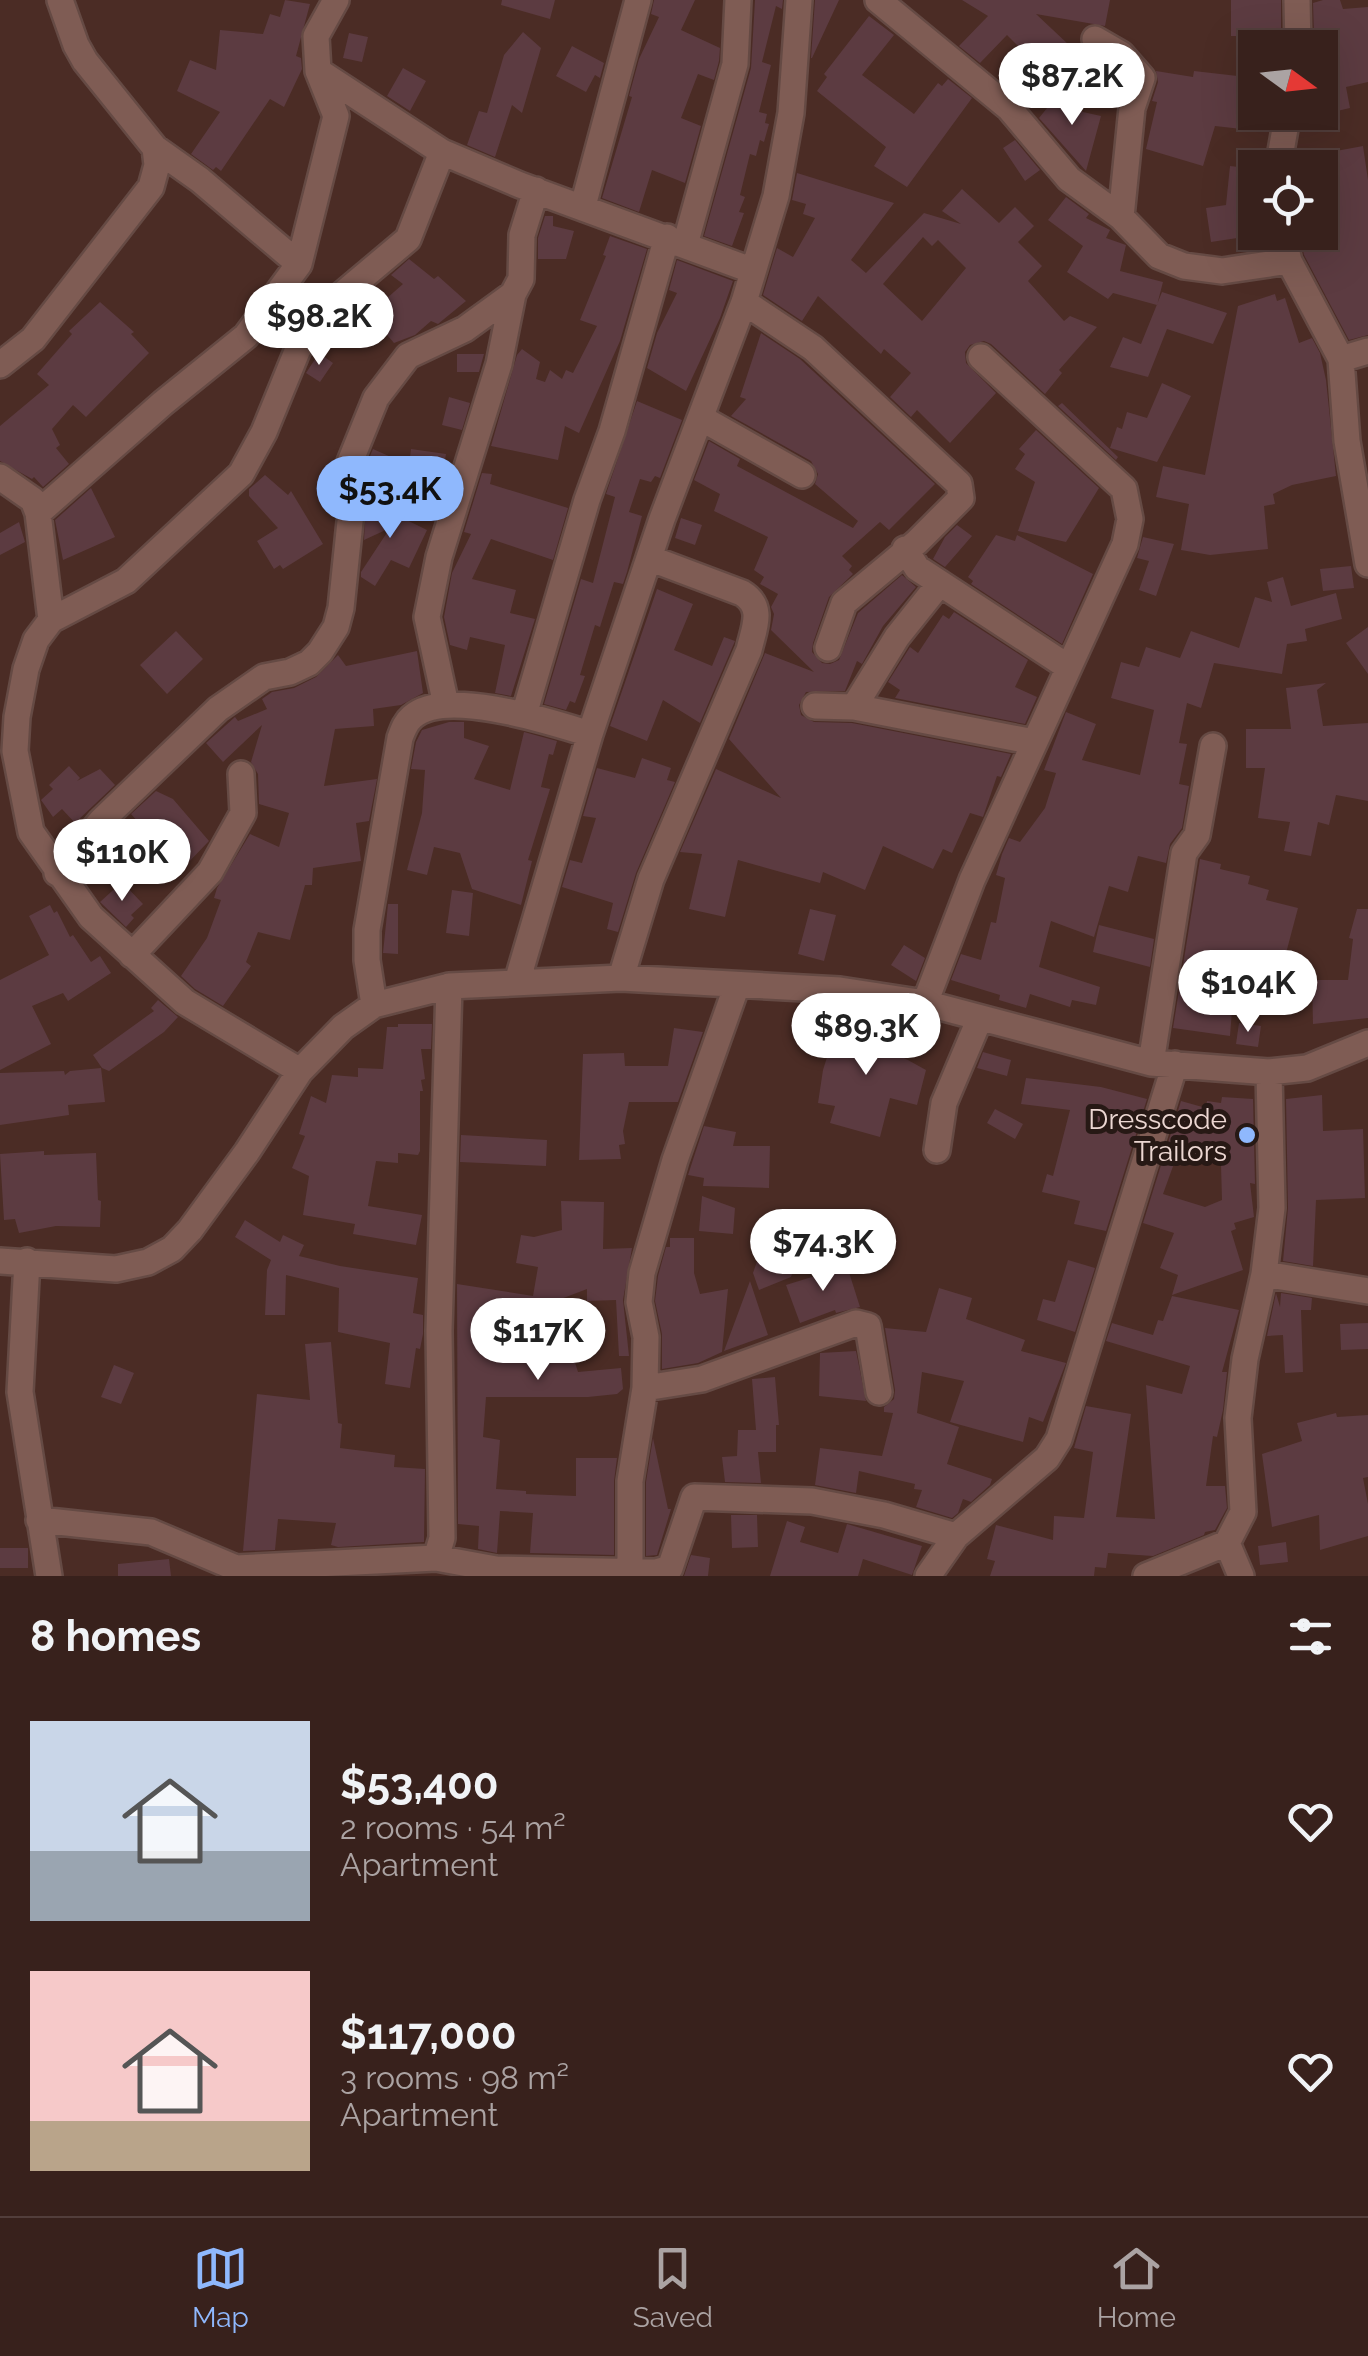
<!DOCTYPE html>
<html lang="en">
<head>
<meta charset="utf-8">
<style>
	body { margin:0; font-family:Raleway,sans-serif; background:#3f2925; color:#f1f3f6; height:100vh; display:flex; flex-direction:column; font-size:38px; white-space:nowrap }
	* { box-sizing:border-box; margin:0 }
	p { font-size:32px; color:#aba3a3 }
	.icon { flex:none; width:55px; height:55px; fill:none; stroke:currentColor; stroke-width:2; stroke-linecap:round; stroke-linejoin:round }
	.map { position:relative; height:1576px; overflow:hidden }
	.panel { display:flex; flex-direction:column; background:#38211c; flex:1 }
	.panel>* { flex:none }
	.needle { width:65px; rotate:105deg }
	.tools { position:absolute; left:1238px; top:30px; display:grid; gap:20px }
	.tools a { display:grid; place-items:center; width:100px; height:100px; border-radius:0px; background:#38211c; box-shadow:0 10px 40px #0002,0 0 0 2px #523e3b; font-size:50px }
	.price { position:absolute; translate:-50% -85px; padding:0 22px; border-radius:35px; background:#fff; color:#222; font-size:32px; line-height:65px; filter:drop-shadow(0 2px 5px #0008) }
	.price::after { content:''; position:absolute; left:50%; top:60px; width:30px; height:22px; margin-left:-15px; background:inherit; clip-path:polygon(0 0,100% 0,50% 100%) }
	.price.selected { background:#8fb8fd; color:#111 }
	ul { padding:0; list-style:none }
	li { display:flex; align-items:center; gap:30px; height:250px; padding:0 30px }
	li span { display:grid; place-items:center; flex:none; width:280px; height:200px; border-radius:0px; color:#555 }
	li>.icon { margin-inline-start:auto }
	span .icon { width:120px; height:120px; fill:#fffc; stroke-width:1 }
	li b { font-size:42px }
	h2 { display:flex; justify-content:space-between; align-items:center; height:120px; padding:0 30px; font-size:42px }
	.dock { display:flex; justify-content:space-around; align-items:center; height:140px; border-top:2px solid #523e3b; background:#38211c; font-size:28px; color:#aba3a3 }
	.dock a { display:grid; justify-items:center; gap:5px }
	.dock .selected { color:#8fb8fd }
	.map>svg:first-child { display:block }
	.building { fill:#5c3b41; fill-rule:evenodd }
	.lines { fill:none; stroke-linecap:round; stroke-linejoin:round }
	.minor-casing { stroke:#654a44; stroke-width:30 }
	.minor { stroke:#7f5c54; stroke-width:25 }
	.poi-dot { fill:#8fb8fd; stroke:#271915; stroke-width:4 }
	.labels { text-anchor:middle; stroke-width:10; stroke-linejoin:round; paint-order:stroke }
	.poi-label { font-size:28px; fill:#ecd7d2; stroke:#271915; text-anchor:end }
</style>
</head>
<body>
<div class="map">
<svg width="1368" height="1576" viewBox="0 0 1368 1576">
	<rect width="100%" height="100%" fill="#4b2c25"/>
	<!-- building -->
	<path class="building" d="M285,0l25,4 -14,52 5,2 1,11 -18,38 -14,-8 -49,72 -5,-4 -3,3 -22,-16 29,-42 -43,-21 13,-31 26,10 4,-40 43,4 7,-20 10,3z
		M502,0h53l-5,19 -49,-14z
		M654,0h41l-14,30 39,18 -1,13 -5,19 -16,-6 -17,44 20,8 -16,57 -33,-13 -13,42 -37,-14 30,-101 -3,-1 10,-37 20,-42 -8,-3z
		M755,0h28l-1,9 -6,-3 -14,56 9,3 -12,47 8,2 -2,9 4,1 -5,18 -4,-2 -4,16 -6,-2 -10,41 5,2 -6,15 5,1 -12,33 -28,-10 47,-168z
		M815,0h24l-27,58h-1z
		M962,0h148l-5,26 -69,-12 33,31 -20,22 -13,-12 -5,4 -24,-24 -27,28 -21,-17 29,-30z
		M1231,0h50v30h-5v11h-13v5h-23v-10h-9z
		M1323,0h17l3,9 25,-2v75l-22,5 4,21 -30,7v-83l-6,2 -1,-31z
		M869,16l25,19 -32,40 52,39 24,-31 4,3 6,-7 24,19 -65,89 -33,-21 12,-19 -69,-56 10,-14 -3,-3z
		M523,32l18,16 -19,65 -10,-8 -17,52 -28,-12 12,-34 8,2 17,-58z
		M349,33l19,4 -6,25 -19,-4z
		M572,46l32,17 -4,15 -5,-3 -9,17 -30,-16z
		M403,68l23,13 -16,30 -23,-15z
		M1156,71l37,6 1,-6 61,7v34h16l-3,20 -53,-6 -12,40 -57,-17 11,-47 -5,-1 6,-19z
		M1060,92l23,20 18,4 -15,55 -47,-53z
		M1015,140l25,30 -15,11 -22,-33z
		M1363,146l5,34v155l-19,5 -45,-85 -5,-23h21v-78z
		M1230,166l17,2 10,67 -46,7 -5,-34 20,-3z
		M797,173l97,30 -43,57 15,13 58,-60 37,11 -19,-13 20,-22 37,34 16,-16 19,19 -16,16 24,24 -14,15 36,40 6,-5 27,11 -38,43 3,3 -17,21 -54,-50 -7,-3 -14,4 -5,7 1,11 30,30 -46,50 -33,-33 -6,7 -21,-20 21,-24 -27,-24 -3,5 -63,-58 -16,25 -39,-26 14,-47 16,9 22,-39 -12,-4 3,-10 -14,-4zM923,237l9,9 6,-6 28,28 -44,53 -39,-37z
		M1066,197l23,17 -3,4 24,12 -4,8 20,7 -6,26 43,11 -6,23 -44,-12 -5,6 -41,-27 16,-26 -35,-26z
		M545,216h8v10l21,5 -8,28h-28v-21z
		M610,236l37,13 -27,92 -41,92 -14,-7 -7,34 -67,-14 26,-91 5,-6 18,13 -4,17 9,3 5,-12 12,9 4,-9 7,3 24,-47 -17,-6 26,-64 -3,-1z
		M409,259l25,20 4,-3 28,25 -28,23 -7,-3 -16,14 -21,8 -25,-29 34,-30 -12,-9z
		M677,260l56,21 -13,37 -34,73 -39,-23 10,-35 20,-40 -8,-3z
		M1162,292l65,21 -14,31 -46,-15 -19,48 -38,-10 13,-30 18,7z
		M1275,294l2,7 8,-3 14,45 13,-5 8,15 6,27 10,96 -44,9 -19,9 2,10 -11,2 4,43 -58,6 -29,-5 8,-46 -33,-7 7,-31 42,9 33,-169z
		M100,302l34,30 -3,2 18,19 -63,64 -13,-12 -21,24 8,16 -4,3 13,16 -26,23 -9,-10 -2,2 -32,-18v-35l49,-41 -12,-11 35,-40 -3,-3z
		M761,333l39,26 135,125 -46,46 -9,-8 -38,34 10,10 -3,4 4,4 -24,23 -16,46 -1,9 10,11 8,1 9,-4 19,-47 44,-38 14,12 -33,39 -21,38 -5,-3 -12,30 -39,1 -7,13 2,10 13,7 38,1 159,31 -10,23 -4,-1 -14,41 -13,-4 -18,40 -9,-4 -10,20 -50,-23 -18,44 -42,-18 -3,11 -82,-23 -13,57 -36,-8 13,-55 -22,-2 36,-83 65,29 -52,-59 36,-86 49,19 -43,-42 3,-16 -3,-7 7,-13 -18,-10 4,-7 -10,-7 14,-33 -54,-26 6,-17 -26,-14 15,-39 31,18 -3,7 116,62 5,-7 -43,-37 3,-10 -7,-13 -80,-45 15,-17 -6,-2z
		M319,353l14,10 -13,19 -14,-9z
		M457,354h27l-5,18h-22z
		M1162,383l29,13 -34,66 -47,-14 7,-21 5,2 5,-17 20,6z
		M449,397l21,6 -8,27 -20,-5z
		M637,401l45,19 -22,58 -5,-2 -4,6 -11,-3 -11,33 13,4 -15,56 -4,12 -9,-2 -14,45 -5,-2 -15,50 5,1 -10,27 -5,-2 -4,9 -22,-6 37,-125 12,4 22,-86 -9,-3z
		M1062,403l56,54 -2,3 -58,-54z
		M1036,430l63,58 -33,54 -48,-11 17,-49 -20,-13 10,-15 -6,-5z
		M373,449l36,16 2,-16 35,5 -5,31 -5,-1 -2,10 -63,-9 3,-11 -10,-4z
		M482,473l10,1 -2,10 78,24 -15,52 -62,-21 -19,40 44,11 -6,23 25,6 -24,77 -16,-3 10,-48 -35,-8 -3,13 -17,-5 -6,-28 8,-44 19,-39 -7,-2z
		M265,475l23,20 3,-4 32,53 -40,25 -3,-4 -6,4 -17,-28 21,-13 -29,-32v-7z
		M91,488l24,49 -52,23 -8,-40z
		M366,500l61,30 -18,38 -18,-8 -16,26 -14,-9v-5l29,-44 -26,12z
		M681,518l21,7 -7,20 -20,-7z
		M19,522l6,20 -25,13v-22z
		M957,525l15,11 -27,31 -12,-8 12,-22z
		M996,535l19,6 2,-6 76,39 -31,70 -91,-60 2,-3 -5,-4z
		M1143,537l31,7 -18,52 -17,-6 10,-29 -12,-3z
		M1351,566l3,22 -31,3 -3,-22z
		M1283,577l8,29 45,-13 6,26 -37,10 2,12 -20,3 -5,30 -68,-11 -13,45 -14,-5 -8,40 8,1 -8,40 10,2 -7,42 -12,16 -4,19 -28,-7 -10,36 -19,-6 -15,51 -43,-16 -12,46 61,20 -4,18 -24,-5 -2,7 -40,-13 -4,14 -27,-8 1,-5 -49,-15 10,-26 20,6 10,-38 5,1 9,-45 -9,-3 6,-21 7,-16 11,4 25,-34 11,-35 -12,-3 22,-58 30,12 -14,36 58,15 14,-65 -43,-12 10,-36 18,5 7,-20 34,11 11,-27 48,17 16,-51 17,5 -5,-20z
		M657,589l36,15 -19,46 38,16 12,-29 11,4 -35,82 -37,-23 -16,41 -37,-15z
		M954,612l74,48 -13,27 22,10 -12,27 -130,-26 5,-8 -12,-8 22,-35 8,6 25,-38 6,4z
		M1368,627v47l-22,-31z
		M176,631l27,28 -36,35 -27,-29z
		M417,651l6,42 -22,12 -28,4 1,17 -39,3 -11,57 53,-7 -8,42 -13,2 5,38 -48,7 -1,17h-7l-15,55 -32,-8 -12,30 5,4 -28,40 -28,-17 -14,-13 26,-38 14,-38 -7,-2 3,-10 33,-54 29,13 10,-34 -30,-9 -1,-30 -7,-12 11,-37 -39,37 -17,-19 29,-26 3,4 29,-12 -5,-10 10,-7 22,-4 22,-11 22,-22 8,11z
		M1326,683l-9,7 6,36 45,-3v78l-32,-6 -7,30 -11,-3 -7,34 -27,-5 6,-29 -32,-4 7,-50h-19v-39h45l-5,-41z
		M449,722h15v16l25,8 -15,33 36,11 14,-58 33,9 -4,14 -4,-1 -8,33 9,2 -22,71 4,1 -11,44 -49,-16 -12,-36 -26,-6 -7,28 -20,-5 15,-57 3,-43 -14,-1 5,-27 6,-12z
		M642,758l29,10 -4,12 8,2 -39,91 -18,59 -11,-3 6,-26 -51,-16 8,-27 12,3 14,-45 -13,-2 14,-48 38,10z
		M69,766l11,12 -3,3 23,-12 15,16 -40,38 -13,-14 -9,8 -12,-17 12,-11 -4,-4z
		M156,791l17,8 36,42 -25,26 -22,-23 12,-15 -20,11 -23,-26z
		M1200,859l21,5 -1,5 30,7 -2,8 21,6 -3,10 32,8 -13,49 10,-1 -10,38 -51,-9 -4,51 -57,-8z
		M122,882l21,22 -12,11 3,3 -8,9 -26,-25z
		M452,890l21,3 -4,43 -23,-3z
		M388,904h10v50l-15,-1z
		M50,905l4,8 3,-2 13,26 3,-2 18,27 9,-6 11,17 -43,28 -5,-8 -31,13 19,38 -51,26v-90l49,-25 -20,-39z
		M810,909l26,6 -12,46 -26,-7z
		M1357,909h11v109l-55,6 -1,-44h36l5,-41 -4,-1z
		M1099,925l55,14 -4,28 -57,-15z
		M904,945l21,13 -9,23 -25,-16z
		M158,1000l20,17 -14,15 -55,39 -7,-3 -9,-13 61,-44 -3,-3z
		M839,1019l47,11 -1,3 7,1 -6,14 40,22 -9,35 -27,-7 -10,39 -50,-14 5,-17 -17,-3 5,-33z
		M1239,1023l22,3 -3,21 -22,-3z
		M398,1024h34l-1,25h-10l4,30 -4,1 2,11h-3v60l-2,4 -20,-2v10l-22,-2 -8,45 54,9 -6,30 -63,-11 2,-10 -52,-9 6,-39 -17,-8 13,-32 -6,-2 12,-38 15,7 6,-28 26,2v-9l25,1 4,-42h11z
		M674,1028l29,4 -25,70h-49l-6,29 2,13 -6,1 2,14 -42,1 4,-106 41,-1 1,13h43z
		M983,1052l28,8 -4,16 -30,-8z
		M101,1068l4,34 -37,3 1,10 -69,10v-52l64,-2 1,4 5,-4z
		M1026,1078l75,9 46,12 -41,132 -32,-7 6,-23 -38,-9 5,-18 6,2 17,-66 -49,-6z
		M1322,1095l1,36 40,-2 2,69 -49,2 -3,66 -30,-5 5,-53 -2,-109z
		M1222,1097l31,2 2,85 -5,-1 4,34 -20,6 2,6 -5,2 12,39 -71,25 6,-20 -18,-7 14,-35 -31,-10 38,-122 25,7 1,-7 14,2zM1176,1158l45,7 1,35 -17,7 -42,-13z
		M995,1109l28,15 -8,15 -28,-16z
		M704,1126l32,6 -3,14h37l-1,42 -66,-2 1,-8 -16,-3z
		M461,1135l86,5 -1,26 -86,-4z
		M44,1151v4l52,-2 2,47 3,1 -1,26 -44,-1 -37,7 -4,-14 -11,1 -4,-66z
		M702,1196l33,12 -2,26 -34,-3z
		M561,1201l43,1 -1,47 29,-1 -9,52 6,56h-10l-3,-56 -29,1v-12l-34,13 -3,34h3l-1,17h20l6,19 43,-4 2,21 -6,5 -29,3h-102l-3,40 17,3 -4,49 30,2v3l50,2v-38h41l-3,23v74l-84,-2 3,-40 -33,-2 -3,42 -19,-4 1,-23 -21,-2 -1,-240 76,12 5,-29 -22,-4 5,-28 13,2 28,-7z
		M245,1220l35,22 3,-7 21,10 -5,11 41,10 78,12 -5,35 10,2v19l-3,15 -4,-1 -6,40 -25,-4 5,-41 -52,-11 1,-44 -53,-13 -1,40h-20l2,-45 4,-10 -36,-23z
		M771,1221l35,13 -15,43 -32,13 -6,-17z
		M670,1238h24v35l6,21 28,-5 -6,63 -24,11 -36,6v-35l-7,-33 3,-25 8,-29h4z
		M1068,1260l27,8 -20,64 -38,-12 6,-21 12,3z
		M847,1266l13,41 -24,6 -1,-3 -35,13 -14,-38z
		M750,1281l18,54 -44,16z
		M939,1288l33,10 -6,21 59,21 -4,11 45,12 -23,59 -14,-5 -6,25 -73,-20 14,-41 -42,-9 -5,41 42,14 -12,37 45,15 -2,6 -19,17 -8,-3 -5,14 -6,5 -36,-11 6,-17 -8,-1 1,-5 -56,-13 -3,22 -41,-8 5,-37 62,8 11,-43 -9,-1v-5l10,-8 1,-9 -10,-62 41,4z
		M1276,1293l4,14 1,-14 31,5 -1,12h-10l2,62 -18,1 -2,-38 -16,1z
		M1172,1296l67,14 -17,62h5l-4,38 -6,27 -4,-1 -7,50h19l2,22 -12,22 -10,2 -1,3 -51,21 -45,-3 -2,15 -11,-1 -1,9h-104l5,-15 -8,-2 9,-34 57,15 1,-24 30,2 9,-66 -19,-4 12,-42 45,8 -15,103 39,2 -9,-134 36,9 8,-28 -84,-25 6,-18 41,12 5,-15 5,1z
		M1368,1323v26l-27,1 -1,-26z
		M331,1342l7,81 4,1 -2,24 55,7 -1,12 31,2 -1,73 -86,5 -7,-2 5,-22 -58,-4 -3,31 -32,1 14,-157 53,6 -5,-56z
		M856,1351l10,50 -47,-5 1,-43z
		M114,1365l20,8 -13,31 -20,-7z
		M775,1377l4,48h-3v27h-18l3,31 -36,-1 -3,-25 15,-1 1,-26h18l-4,-51z
		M1336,1413l1,4 31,-2v62l-5,1 5,26v32l-48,14 -1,-35 -47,12 -10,-73 40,-13 -5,-18z
		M653,1438l15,71h3l-14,46 -11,1v-74z
		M731,1515h26l1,32 -26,1z
		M787,1521l18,6 -5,15 38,11 9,-29 75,22 -10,29 -49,-16 -5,17h-88z
		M1286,1542l2,20 -28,3 -2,-19z
		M0,1548h28v20h-28z
		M691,1555l19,3 -2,18h-24z
		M169,1559l2,17h-53v-12z"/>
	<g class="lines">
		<!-- minor casing -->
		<g class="minor-casing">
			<path id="minor" d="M336,0l-20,36 2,35 124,81 78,33 231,85
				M878,0l131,108 60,71 52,38 38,39 25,10 38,5 67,-10
				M1297,0l1,48
				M1095,39l26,15 21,24 -10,30 -11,109
				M155,148l45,32 99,84
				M1278,168l10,-56
				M583,206l55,-206
				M1282,232l7,29 52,98 6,82 21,123
				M685,245l50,-181 3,-64
				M744,302l69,46 146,136 2,14 -44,44 -73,61 -16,45
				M1341,359l27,-8
				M0,365l33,-26 118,-152 6,-22 -2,-17 -70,-87 -9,-16 -16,-45
				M701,418l101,57
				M0,477l33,23 5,13 13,107
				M38,513l125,-110 83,-67 53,-72 37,-148 -18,-45
				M905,549l12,19 151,99
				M446,705l-19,-88 12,-60 60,-193 14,-70 8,-15 1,-44 14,-45
				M815,706l39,1 43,-70 43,-54
				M854,707l180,35
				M524,715l63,-215 25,-69 55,-194
				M57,873l44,-52 117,-112 46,-32 26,-5 19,-9 11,-11 16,-25 5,-19 10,-96 -3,-45 28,-69 32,-42 57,-27 48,-35
				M132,955l78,-83 33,-59 -2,-39
				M621,978l30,-99 98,-229c5,-22 16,-43 -7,-57l-93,-35
				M517,982l73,-248 72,-215 82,-217 32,-106 15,-83 8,-113
				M737,985l-62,175 -33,113 -3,29 7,35 -1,51 57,-9 154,-56 12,3 11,66
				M925,1003l47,-123 153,-336 5,-25 -6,-30 -143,-132
				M374,1005l-7,-45v-30l33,-192c3,-8 5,-15 12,-21 33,-30 139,5 178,17
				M1151,1063l33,-210 13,-18 16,-89
				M300,1071l-115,-69 -94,-85 -60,-85 -16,-81 2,-34 9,-48 10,-29 15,-20 75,-39 115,-107 23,-42 34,-83 41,-52 69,-58 34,-87
				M937,1150l7,-47 36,-85
				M0,1261l116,8 32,-7 24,-13 18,-19 57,-78 53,-81 43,-44 31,-22 75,-19 172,-8 219,12 85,13 226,60 118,9 38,-4 61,-25
				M27,1261l-7,131 29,184
				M1264,1274l104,17
				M39,1520l112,12 85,36 200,-10 6,-20 -3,-207 10,-345
				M1227,1543l14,33
				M436,1558l60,11 160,3 14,-4 24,-71 118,4 72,14 72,21
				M630,1576v-95l15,-93
				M928,1576l28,-40 91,-78 12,-19 116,-375
				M1146,1576l81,-33 16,-31 -5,-94 7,-59 19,-85 8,-66 -3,-136"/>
		</g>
		<!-- minor -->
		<use href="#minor" class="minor"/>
	</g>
	<!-- markers -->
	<circle class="poi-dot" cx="1247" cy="1135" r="10"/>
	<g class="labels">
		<!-- poi labels -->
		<g class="poi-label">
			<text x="1227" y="1129">Dresscode<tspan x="1227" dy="32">Trailors</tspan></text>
		</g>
	</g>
</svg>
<div class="tools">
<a><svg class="needle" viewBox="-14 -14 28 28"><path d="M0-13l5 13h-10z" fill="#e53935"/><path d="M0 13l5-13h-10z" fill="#aba3a3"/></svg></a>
<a><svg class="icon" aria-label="locate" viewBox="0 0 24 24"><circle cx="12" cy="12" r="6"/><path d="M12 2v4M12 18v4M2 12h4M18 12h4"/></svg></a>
</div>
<b class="price" style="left:1072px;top:128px">$87.2K</b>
<b class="price" style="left:319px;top:368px">$98.2K</b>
<b class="price selected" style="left:390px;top:541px">$53.4K</b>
<b class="price" style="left:122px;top:904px">$110K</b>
<b class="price" style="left:1248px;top:1035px">$104K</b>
<b class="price" style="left:866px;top:1078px">$89.3K</b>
<b class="price" style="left:823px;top:1294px">$74.3K</b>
<b class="price" style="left:538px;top:1383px">$117K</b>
</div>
<section class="panel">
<h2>8 homes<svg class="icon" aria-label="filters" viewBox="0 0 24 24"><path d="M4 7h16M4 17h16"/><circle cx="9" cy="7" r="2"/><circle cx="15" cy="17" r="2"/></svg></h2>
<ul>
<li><span style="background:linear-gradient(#c9d6e8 65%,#9aa5b1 0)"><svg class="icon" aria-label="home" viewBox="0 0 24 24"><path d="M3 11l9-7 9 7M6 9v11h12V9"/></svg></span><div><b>$53,400</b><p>2 rooms · 54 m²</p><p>Apartment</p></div><svg class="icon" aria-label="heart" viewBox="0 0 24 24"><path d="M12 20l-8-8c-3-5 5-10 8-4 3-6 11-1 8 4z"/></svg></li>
<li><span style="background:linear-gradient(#f6c9c9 75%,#b9a48a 0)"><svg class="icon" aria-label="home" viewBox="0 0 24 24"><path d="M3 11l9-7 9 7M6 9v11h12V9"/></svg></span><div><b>$117,000</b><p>3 rooms · 98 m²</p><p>Apartment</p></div><svg class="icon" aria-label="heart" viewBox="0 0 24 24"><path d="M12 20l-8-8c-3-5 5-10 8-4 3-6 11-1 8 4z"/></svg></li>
</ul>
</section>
<nav class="dock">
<a class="selected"><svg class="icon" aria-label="map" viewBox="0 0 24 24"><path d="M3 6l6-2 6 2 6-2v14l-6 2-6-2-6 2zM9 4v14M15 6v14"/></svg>Map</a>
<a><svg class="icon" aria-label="saved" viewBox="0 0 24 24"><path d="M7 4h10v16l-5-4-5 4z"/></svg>Saved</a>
<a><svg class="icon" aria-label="home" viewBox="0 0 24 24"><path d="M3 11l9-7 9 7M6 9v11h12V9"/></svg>Home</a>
</nav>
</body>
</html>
